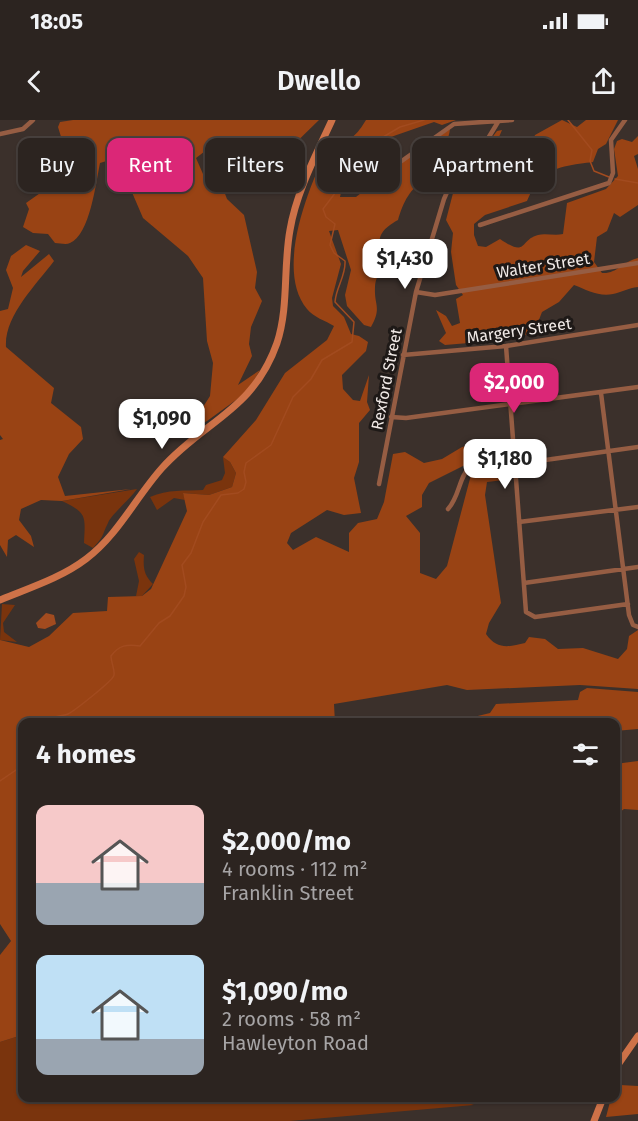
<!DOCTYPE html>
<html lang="en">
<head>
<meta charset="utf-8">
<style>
	body { margin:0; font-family:"Fira Sans",sans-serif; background:#38302d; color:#f1f3f6; height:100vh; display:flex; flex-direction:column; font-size:22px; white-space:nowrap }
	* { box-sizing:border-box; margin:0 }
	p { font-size:20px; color:#a6a4a5 }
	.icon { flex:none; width:33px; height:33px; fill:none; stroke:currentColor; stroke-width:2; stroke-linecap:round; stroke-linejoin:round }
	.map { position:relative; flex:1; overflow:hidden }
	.panel { position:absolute; left:18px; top:598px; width:602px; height:384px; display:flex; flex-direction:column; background:#2c2420; border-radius:12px; box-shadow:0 2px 4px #0004,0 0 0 2px #48413e }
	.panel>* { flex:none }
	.banner { position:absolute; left:18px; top:18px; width:603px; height:54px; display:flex; gap:12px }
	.price { position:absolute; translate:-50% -51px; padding:0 14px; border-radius:12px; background:#fff; color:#222; font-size:20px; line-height:39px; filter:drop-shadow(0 2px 3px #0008) }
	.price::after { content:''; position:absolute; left:50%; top:36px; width:18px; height:14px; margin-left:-9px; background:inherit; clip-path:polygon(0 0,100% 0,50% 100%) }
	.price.current { background:#db2777; color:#fff }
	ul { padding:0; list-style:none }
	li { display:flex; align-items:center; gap:18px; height:150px; padding:0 18px }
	li span { display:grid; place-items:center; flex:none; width:168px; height:120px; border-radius:12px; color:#555 }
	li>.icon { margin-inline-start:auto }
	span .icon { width:72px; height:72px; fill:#fffc; stroke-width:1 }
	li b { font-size:26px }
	h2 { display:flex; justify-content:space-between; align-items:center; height:72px; padding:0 18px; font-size:26px }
	.tag { padding:0 21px; border-radius:12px; background:#2c2420; box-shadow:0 2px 4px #0004,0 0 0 2px #48413e; font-size:21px; line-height:54px }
	.tag.current { background:#db2777; color:#fff }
	.status { display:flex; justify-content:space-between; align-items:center; height:42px; padding:0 30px; background:#2c2420; direction:ltr }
	.status svg { height:16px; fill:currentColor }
	header { display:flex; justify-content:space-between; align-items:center; height:78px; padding:0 18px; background:#2c2420; font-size:27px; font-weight:600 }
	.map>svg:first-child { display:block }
	.green { fill:#7a340d }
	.forest { fill:#994314 }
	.water { fill:#a24b1f }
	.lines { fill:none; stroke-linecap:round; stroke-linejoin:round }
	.stream { stroke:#a24b1f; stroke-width:1.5 }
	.street { stroke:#965d43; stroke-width:4.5 }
	.secondary { stroke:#ce7248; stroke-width:7 }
	.labels { text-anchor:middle; stroke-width:6; stroke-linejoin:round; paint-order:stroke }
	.street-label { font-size:16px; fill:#f1eae7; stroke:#1e1917 }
</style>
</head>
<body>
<div class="status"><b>18:05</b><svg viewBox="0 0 49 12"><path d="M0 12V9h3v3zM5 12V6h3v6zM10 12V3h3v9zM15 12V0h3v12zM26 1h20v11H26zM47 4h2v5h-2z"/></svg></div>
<header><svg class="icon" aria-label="back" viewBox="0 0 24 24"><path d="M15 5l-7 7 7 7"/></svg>Dwello<svg class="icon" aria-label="share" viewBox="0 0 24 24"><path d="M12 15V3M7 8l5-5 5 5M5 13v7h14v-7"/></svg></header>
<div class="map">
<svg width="638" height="1001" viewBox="0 0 638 1001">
	<rect width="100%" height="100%" fill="#3b302b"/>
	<!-- green -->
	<path class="green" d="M223,337l7,5 6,11 -4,14 -23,8 -26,-2 2,7 -11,-2 -17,12 -7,-13c18,-8 35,-6 53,-7l3,-5 16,-5 3,-7z
		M137,369c-6,9 -27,27 -29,34 -7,14 -3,12 -15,25l-9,-5c1,-26 4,-30 -22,-42z
		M139,432l5,3c-1,13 0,20 9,29l-11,12h-6l3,-15 -5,-22z
		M2,484l13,1 -12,18 1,9 13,10 -17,-2z
		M22,915v63h358l9,3 65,-3 20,7 -184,16h-290v-79z"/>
	<!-- forest -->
	<path class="forest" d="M73,0h246l-41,40 -17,1 -48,-16 -17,13 7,16 16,4 8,21 17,16 13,57 -2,16 7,13 -11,26 -2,17 3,12 -14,29 22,-15 -13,22 -40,29 -6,3 -3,-9 12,-19 3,-33 -6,-22 -4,-63 -15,-22 -45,-38 -18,-42 -12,-17 -13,4c-4,19 -10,72 -30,80 -4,2 -10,0 -15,0l-7,-9 -15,-1 -10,-6 6,-18 -3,-6 17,-12 7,-11 -12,-9 -17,-1v-21l4,-4 18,9 19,-14 -4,-13 2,-5z
		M366,0h90l-14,5 -8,-3 -46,16 -28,16 -15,21 -5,22h16l30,-24 64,-44c-2,21 -22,30 -23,50 -17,8 -24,24 -29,41 -27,15 -16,23 -18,48 -1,6 -5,12 -5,19 -1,19 7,20 -4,40l-7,-2 -17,-19 -2,-11 6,-25 -13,-40 -9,1 12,33 -9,34 1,8 11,11 7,17 8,2 9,6 -2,9 -24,24 1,14 10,11 7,1 9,-26 -2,27 3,8 -11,13v39l-5,16 7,35 -17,2 -17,-5 -36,23 -4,10 6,7 23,-13 33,15v-19l9,-10 19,-4 7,-17 9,-48 12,-2 19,11 18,-4 20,-12 18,-4 1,14 -52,26 -7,12v12l-16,9 14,17v40l16,6 11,-13 25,-95 7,-5 30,-2 2,15 -24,3 -2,13 16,108 -12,20 -3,11c11,16 23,13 39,9l4,-6 16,2 13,10 25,-1 35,11 9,-10 2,-13 9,-6v59l-58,-4 -113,5 -20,-5 -113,19 1,19h-313v312l-22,7v-87l11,-14 -11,-17v-284l29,7 20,-11 24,-23 34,-2 1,-14 34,-1 9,-7 36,-78 -4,-18 26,2 23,-8 4,-14 -6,-11 -7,-5 33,-37 29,-47 42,-33 7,-14c-8,-5 -21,-9 -27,-17 -33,-40 3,-125 23,-166 19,1 27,-8 36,-23z
		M562,0l15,7 9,-7h32l-12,24 -8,5 -5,13c-16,2 -42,4 -54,18 -5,5 -9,14 -12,21l-42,14 -11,9v11l4,11 8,1 14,-8c28,19 19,1 38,-4 7,-2 17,1 25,-1l4,-31 39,-14 12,-13 -4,-27 3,-8 5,-2 10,3 6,-6v18l-4,2 4,13v36l-18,12 -6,-4 -7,18 -10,6 -3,25 8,11c15,1 22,-12 36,-15v29c-10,1 -16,5 -25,7 -14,3 -26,-4 -39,-9l-15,17 -17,10 -7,18 -7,4 -12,5 -71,6 -6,-4 7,-8 -10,-23 10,6 6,10 8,-3 -4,-24 7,-4 -7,-10 -5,-33 2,-19 -7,-13 12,-46 20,-18 19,-25 5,-1 -9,21 -12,15 5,7c40,13 37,-6 49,-38z
		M26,125l14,6 -17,20 -2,6 28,-23 5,7c-18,24 -50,55 -48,86l48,41 -3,15 30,24 2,12 -14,15 -11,23 7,19 66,-7 -69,12 -21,-1 -20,9 -2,11 12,16 3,11 -18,-12 -8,5 -1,17 -7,-12v-105l3,-1 -3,-4v-124l8,-2 5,-21 -7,-18 5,-14z
		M587,568l51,4v37l-23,2v-8h-166l41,-10 6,-9 82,-4 2,-8z
		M638,641v49l-14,-1 -9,7v-52z
		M620,965l18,1v28l-32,3 5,-19h4v-12z"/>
	<!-- water -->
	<path class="water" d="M46,493l8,2 2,9 -11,5 -7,-1 -2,-5z"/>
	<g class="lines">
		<!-- stream -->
		<path class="stream" d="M568,0l24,30 -2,11 4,10 15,6
			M615,59l23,4
			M52,603l3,-6c4,-2 9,-1 13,-3 6,-3 46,-34 46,-39 1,-5 -3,-13 -3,-19 8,-11 16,-12 29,-10l19,-23 11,-7 14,-20 2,-9 -4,-22 9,-12 12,-31 18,-27 17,-2 6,-4 2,-7 -2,-10 2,-9 25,-18 22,-48 18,-18 11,-19 30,-18 2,-20 -19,-20c1,-15 11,-26 10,-41l-11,-8 -4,-8 5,-21 -9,-7 -3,-8 50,-66 27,-16 24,-7
			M0,661l22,-15"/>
		<!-- street -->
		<path class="street" d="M0,14l23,-5 10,-9
			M396,45l58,-41 58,-4
			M480,105l129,-42 4,-10 -2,-33 14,-20
			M416,172l19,3 203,-32
			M506,226l20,266 9,5 93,-13
			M403,235l103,-9 132,-21
			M601,273l28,222 4,10 5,2
			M391,297l15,1 232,-31
			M379,364l37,-192 28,-93 11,-25 29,-29 14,-23
			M448,389c12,-13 10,-31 23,-44l60,-3 107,-15
			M519,402l119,-15
			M524,463l114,-16"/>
		<!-- secondary -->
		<path class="secondary" d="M0,480c29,-12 61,-22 86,-41 32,-24 50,-62 76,-91 43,-48 91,-57 115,-125 12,-37 6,-75 13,-113 6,-37 26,-75 42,-110
			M615,949l23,-33
			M594,1001l9,-23"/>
	</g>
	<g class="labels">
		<!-- street labels -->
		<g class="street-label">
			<text transform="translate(543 145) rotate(-9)" y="6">Walter Street</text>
			<text transform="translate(519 210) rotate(-8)" y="6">Margery Street</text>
			<text transform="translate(386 259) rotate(-79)" y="6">Rexford Street</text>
		</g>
	</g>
</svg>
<b class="price" style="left:405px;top:170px">$1,430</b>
<b class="price current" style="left:514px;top:294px">$2,000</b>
<b class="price" style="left:162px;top:330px">$1,090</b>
<b class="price" style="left:505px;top:370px">$1,180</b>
<div class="banner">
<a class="tag">Buy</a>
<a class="tag current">Rent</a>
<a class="tag">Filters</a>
<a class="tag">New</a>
<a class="tag">Apartment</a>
</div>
<section class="panel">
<h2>4 homes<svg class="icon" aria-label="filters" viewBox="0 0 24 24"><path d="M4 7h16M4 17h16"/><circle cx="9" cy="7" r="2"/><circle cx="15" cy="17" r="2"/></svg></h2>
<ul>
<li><span style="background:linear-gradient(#f6c9c9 65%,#9aa5b1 0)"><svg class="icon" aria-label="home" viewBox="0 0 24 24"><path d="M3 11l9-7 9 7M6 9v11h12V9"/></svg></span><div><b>$2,000/mo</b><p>4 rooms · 112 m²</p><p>Franklin Street</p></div></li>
<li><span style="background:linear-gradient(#bfe0f5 70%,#9aa5b1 0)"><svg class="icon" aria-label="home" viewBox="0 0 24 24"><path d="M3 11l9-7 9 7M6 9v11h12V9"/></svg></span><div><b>$1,090/mo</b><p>2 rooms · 58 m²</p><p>Hawleyton Road</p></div></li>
</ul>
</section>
</div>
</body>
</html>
